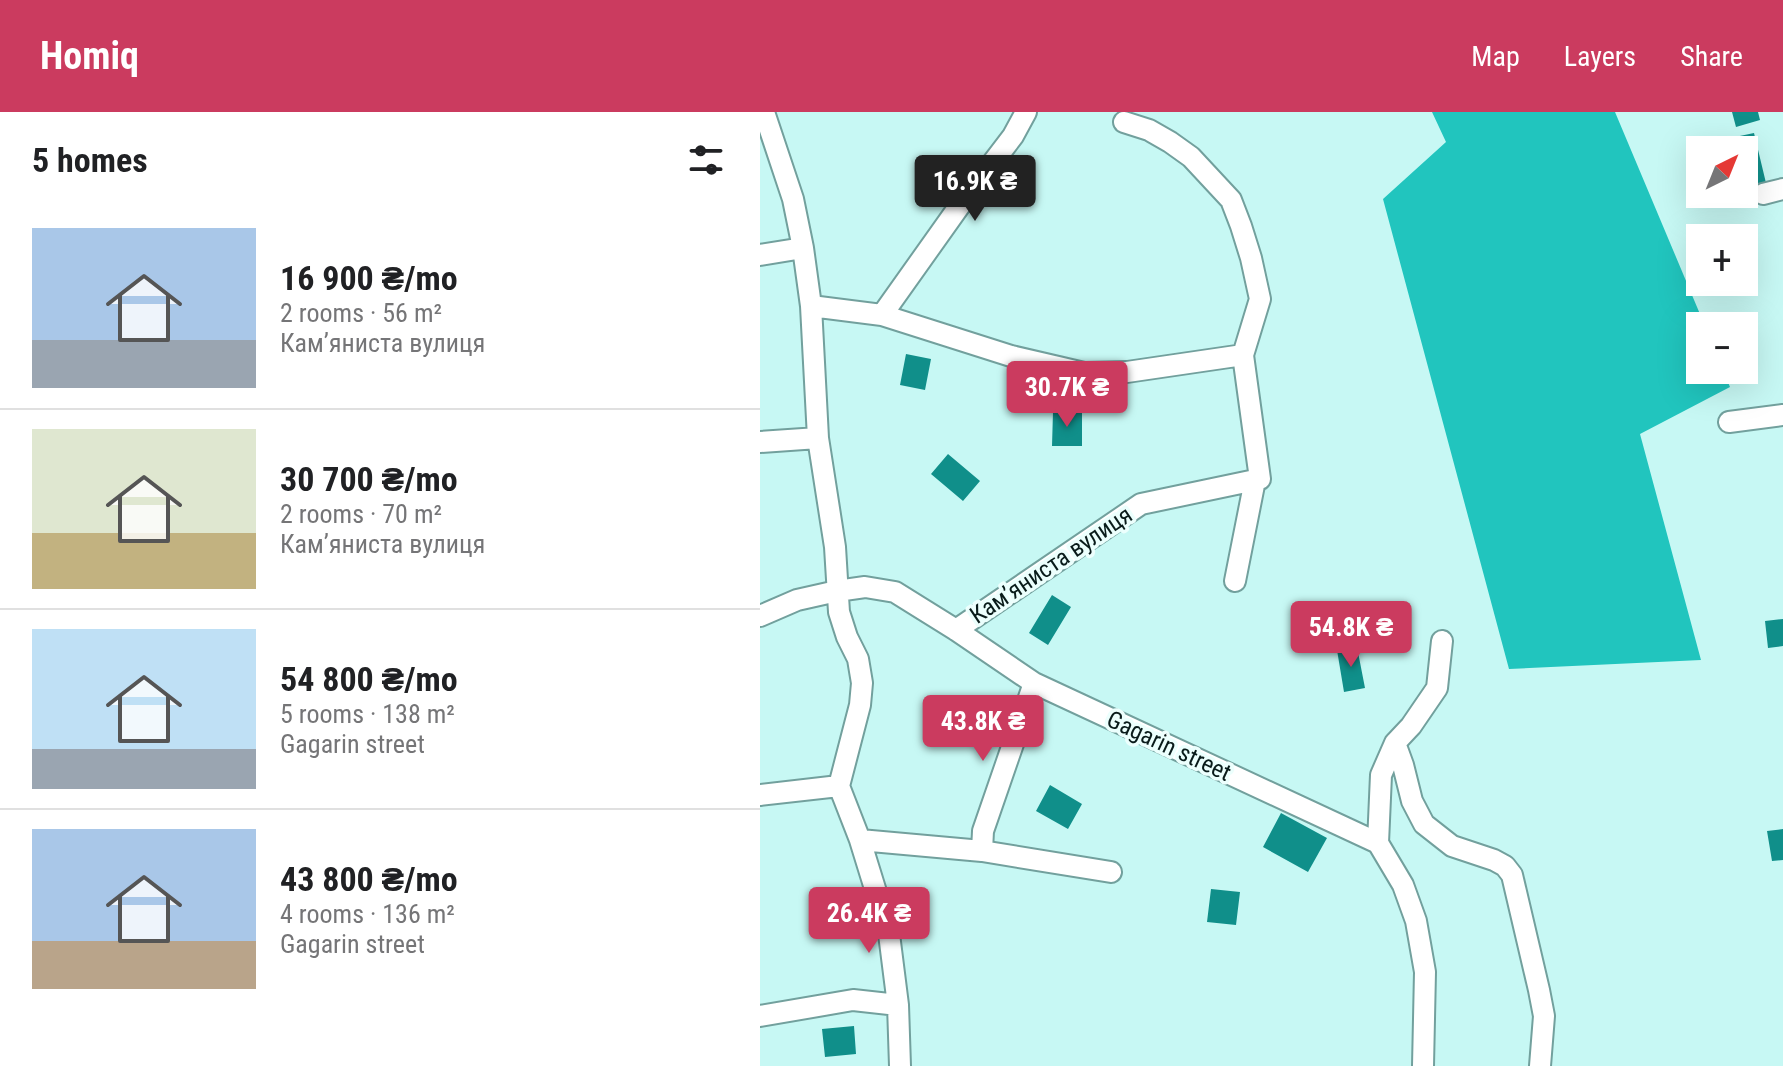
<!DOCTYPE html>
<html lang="en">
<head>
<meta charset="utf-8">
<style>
	body { margin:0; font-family:"Roboto Condensed",sans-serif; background:#f2f2f2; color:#202124; height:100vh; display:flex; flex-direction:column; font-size:30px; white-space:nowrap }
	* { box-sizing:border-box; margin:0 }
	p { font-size:26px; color:#757577 }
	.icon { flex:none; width:44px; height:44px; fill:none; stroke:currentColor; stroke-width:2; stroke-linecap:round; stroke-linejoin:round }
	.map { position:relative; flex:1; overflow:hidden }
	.sheet { display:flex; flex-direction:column; background:#fff; width:760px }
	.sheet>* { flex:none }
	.needle { width:52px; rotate:43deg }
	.tools { position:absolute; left:926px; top:24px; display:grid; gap:16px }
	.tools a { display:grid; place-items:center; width:72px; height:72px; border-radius:0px; background:#fff; box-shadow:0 8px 32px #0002; font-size:40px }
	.price { position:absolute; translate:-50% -68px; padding:0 18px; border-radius:8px; background:#cb3b5f; color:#fff; font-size:26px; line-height:52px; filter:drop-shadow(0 2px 4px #0008) }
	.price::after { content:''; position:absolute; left:50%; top:48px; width:24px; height:18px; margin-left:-12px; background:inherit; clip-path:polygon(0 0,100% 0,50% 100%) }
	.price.current { background:#222; color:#fff }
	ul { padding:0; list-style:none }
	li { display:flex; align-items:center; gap:24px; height:200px; padding:0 32px }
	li+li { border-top:2px solid #e0e0e0 }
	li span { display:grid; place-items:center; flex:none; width:224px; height:160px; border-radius:0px; color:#555 }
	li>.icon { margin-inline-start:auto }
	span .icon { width:96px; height:96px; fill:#fffc; stroke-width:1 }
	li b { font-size:34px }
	h2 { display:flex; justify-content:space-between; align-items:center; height:96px; padding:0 32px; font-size:34px }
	header { display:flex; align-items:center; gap:48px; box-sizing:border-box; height:112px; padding:0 40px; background:#cb3b5f; color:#fff }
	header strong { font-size:38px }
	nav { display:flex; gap:44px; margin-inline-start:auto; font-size:28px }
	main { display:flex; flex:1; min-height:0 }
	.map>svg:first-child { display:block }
	.forest { fill:#21c5be }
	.building { fill:#108f8a }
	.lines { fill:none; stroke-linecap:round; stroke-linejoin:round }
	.minor-casing { stroke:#72a09d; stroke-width:24 }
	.minor { stroke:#fff; stroke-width:20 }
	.labels { text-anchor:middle; stroke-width:7; stroke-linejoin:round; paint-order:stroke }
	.street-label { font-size:24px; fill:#091b1a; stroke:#ecfffd }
</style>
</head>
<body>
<header>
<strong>Homiq</strong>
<nav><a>Map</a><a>Layers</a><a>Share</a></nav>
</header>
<main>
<section class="sheet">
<h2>5 homes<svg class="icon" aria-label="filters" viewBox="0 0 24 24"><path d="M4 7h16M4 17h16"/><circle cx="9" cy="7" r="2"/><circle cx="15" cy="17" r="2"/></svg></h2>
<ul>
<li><span style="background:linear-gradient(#a9c7e8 70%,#9aa5b1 0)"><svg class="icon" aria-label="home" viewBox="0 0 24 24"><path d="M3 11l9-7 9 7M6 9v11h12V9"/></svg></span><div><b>16 900 ₴/mo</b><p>2 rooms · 56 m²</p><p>Камʼяниста вулиця</p></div></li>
<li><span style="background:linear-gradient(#dfe7d0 65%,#c2b280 0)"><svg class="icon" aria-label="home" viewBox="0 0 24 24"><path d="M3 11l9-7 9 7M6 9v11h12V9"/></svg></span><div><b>30 700 ₴/mo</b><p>2 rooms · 70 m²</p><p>Камʼяниста вулиця</p></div></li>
<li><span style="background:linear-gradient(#bfe0f5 75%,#9aa5b1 0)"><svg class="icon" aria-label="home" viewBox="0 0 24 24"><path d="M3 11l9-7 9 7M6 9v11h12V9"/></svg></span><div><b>54 800 ₴/mo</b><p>5 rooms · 138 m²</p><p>Gagarin street</p></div></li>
<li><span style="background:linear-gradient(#a9c7e8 70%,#b9a48a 0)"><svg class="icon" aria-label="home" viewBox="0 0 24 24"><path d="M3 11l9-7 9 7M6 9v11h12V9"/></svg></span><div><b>43 800 ₴/mo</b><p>4 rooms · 136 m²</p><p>Gagarin street</p></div></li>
</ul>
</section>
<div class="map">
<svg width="1023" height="954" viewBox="0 0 1023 954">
	<rect width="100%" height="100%" fill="#c7f8f4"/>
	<!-- forest -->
	<path class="forest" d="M672,0h183l90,214h-5v44h23l7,17 -90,47 61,226 -192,9 -126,-470 63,-57z"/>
	<!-- building -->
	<path class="building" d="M972,0h26l2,8 -24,7z
		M994,21l12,50 -19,5 -3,-13v-25h-6l-3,-13z
		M146,242l25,5 -6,31 -25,-5z
		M293,300h29v34h-30z
		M188,342l32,27 -17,20 -32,-27z
		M292,483l19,12 -23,38 -19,-12z
		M1023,507v27l-15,2 -3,-27z
		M597,535l8,41 -21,4 -7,-42z
		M290,673l32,19 -14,25 -32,-18z
		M521,701l46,25 -19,34 -45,-25z
		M1023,717v31l-11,1 -5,-30z
		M451,777l29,3 -4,33 -29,-3z
		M94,914l2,28 -31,3 -3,-28z"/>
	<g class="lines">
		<!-- minor casing -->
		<g class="minor-casing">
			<path id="minor" d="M4,0l29,87 10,49 8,58 7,132 17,109 4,65 8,25 11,22 4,24 -2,22 -21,81 21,54 122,11 129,21
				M1003,82l20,-5
				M0,143l43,-7
				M51,194l71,9 129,41 73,17 43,-1 116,-17
				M122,203l76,-107 55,-72 13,-24
				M969,310l54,-7
				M0,330l58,-4
				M475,469l20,-101
				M0,504l37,-16 40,-9 28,-4 30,5 61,38 78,53 344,160
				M196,518l185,-126 119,-25 -17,-124 17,-56 -9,-41 -10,-32 -10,-26 -40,-43 -21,-15 -21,-12 -25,-8
				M635,631l8,22 9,36 12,23 28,22 42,14 11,6 7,9 27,115 5,26 -4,50
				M0,683l79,-9
				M100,728l29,94 9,71 2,61
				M222,739l1,-20 51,-148
				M0,904l93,-16 45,5
				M663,954l2,-94 -9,-51 -13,-36 -25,-42 3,-68 14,-32 16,-17 26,-38 5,-47"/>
		</g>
		<!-- minor -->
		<use href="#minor" class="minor"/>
	</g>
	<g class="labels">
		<!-- street labels -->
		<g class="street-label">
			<text transform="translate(291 453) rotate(-34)" y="8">Камʼяниста вулиця</text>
			<text transform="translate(409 634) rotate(25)" y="8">Gagarin street</text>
		</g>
	</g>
</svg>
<div class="tools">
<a><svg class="needle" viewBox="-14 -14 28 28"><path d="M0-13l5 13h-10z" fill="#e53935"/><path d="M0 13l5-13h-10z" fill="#757577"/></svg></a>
<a>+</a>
<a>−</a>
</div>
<b class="price current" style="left:215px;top:111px">16.9K ₴</b>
<b class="price" style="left:307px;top:317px">30.7K ₴</b>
<b class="price" style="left:591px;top:557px">54.8K ₴</b>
<b class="price" style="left:223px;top:651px">43.8K ₴</b>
<b class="price" style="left:109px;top:843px">26.4K ₴</b>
</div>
</main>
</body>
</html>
